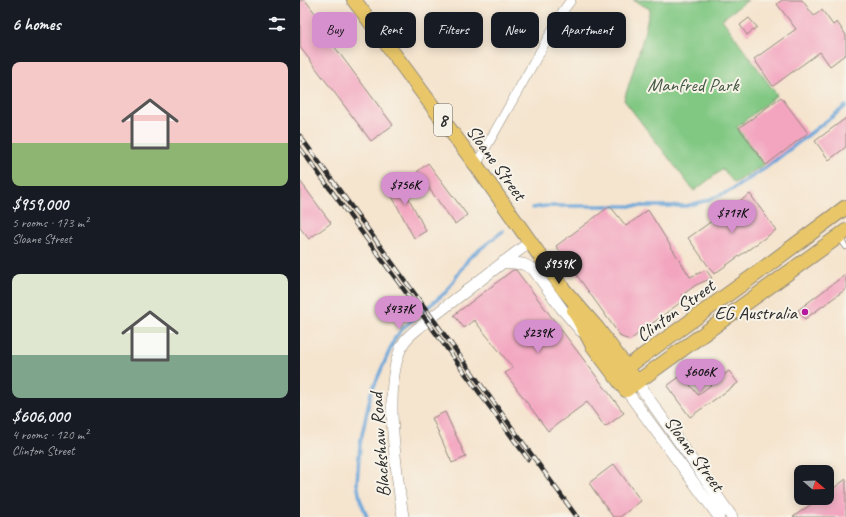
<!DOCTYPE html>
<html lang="en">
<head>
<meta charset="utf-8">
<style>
	body { margin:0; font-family:Caveat,sans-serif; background:#20242c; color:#f1f3f6; height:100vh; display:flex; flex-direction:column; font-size:15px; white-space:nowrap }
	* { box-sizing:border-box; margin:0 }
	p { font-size:13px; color:#9ea1a6 }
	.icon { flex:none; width:22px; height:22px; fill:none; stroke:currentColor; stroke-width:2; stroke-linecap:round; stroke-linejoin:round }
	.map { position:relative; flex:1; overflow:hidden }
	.details { display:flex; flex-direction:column; background:#171b24; width:300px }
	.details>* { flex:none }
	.guide { position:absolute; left:12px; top:12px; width:380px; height:36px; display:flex; gap:8px }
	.needle { width:26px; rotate:109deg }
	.buttons { position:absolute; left:494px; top:465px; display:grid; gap:8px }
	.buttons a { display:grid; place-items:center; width:40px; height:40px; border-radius:8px; background:#171b24; box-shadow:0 2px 10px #0003; font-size:20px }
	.price { position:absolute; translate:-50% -34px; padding:0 9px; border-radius:14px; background:#d690ce; color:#111; font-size:13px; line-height:26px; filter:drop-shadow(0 1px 2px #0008) }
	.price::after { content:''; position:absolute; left:50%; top:24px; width:12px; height:9px; margin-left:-6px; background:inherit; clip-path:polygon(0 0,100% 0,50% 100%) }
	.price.selected { background:#222; color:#fff }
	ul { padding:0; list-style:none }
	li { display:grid; align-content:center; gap:8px; height:212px; padding:0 12px }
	li span { display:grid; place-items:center; height:124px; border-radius:8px; color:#555 }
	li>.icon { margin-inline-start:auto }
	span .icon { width:72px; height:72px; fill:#fffc; stroke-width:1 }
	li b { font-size:17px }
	h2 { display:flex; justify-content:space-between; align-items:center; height:48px; padding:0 12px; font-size:17px }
	.tag { padding:0 14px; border-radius:8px; background:#171b24; box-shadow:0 2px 10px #0003; font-size:14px; line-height:36px }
	.tag.selected { background:#d690ce; color:#111 }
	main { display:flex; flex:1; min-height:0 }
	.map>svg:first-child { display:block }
	.green { fill:#81c883; stroke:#567a57 }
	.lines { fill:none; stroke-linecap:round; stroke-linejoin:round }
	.stream { stroke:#69a5d9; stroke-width:3.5 }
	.building { fill:#f3a5c0 }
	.service-casing { stroke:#90887c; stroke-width:6 }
	.minor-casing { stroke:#90887c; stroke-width:10 }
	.tertiary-casing { stroke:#90887c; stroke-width:12 }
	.primary-casing { stroke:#90887c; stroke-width:16 }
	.service { stroke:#fff; stroke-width:4.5 }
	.minor { stroke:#fff; stroke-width:9 }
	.tertiary { stroke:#fff; stroke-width:11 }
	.primary { stroke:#e9c769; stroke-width:14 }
	.rail-casing { stroke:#2b2b2b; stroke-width:4.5 }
	.rail { stroke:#f7f3e8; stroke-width:3; stroke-dasharray:9; stroke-linecap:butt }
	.poi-dot { fill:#b5179e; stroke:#f7f3e8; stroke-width:1.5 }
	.labels { text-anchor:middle; stroke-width:4; stroke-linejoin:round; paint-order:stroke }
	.shield { fill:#f7f3e8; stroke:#686764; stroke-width:1 }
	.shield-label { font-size:18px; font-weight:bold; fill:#2b2b2b }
	.park-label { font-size:19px; fill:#455a45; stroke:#f7f3e8 }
	.street-label { font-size:19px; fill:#2b2b2b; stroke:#f7f3e8 }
	.poi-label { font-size:19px; fill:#2b2b2b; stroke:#f7f3e8; text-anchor:end }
</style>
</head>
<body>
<main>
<section class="details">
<h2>6 homes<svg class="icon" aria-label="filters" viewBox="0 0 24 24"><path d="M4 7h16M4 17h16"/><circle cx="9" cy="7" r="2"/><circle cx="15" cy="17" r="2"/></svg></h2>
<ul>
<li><span style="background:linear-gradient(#f6c9c9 65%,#8fb573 0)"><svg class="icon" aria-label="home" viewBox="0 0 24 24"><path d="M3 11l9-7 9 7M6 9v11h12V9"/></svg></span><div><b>$959,000</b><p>5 rooms · 173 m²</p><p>Sloane Street</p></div></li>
<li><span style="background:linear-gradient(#dfe7d0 65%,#7fa58c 0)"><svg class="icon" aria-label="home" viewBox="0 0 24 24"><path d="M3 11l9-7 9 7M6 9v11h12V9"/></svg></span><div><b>$606,000</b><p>4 rooms · 120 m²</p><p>Clinton Street</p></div></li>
</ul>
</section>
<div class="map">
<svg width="546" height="517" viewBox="0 0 546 517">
	<rect width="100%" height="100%" fill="#f7f3e8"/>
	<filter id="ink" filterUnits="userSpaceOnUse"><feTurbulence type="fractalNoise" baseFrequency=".025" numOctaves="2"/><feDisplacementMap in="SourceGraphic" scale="8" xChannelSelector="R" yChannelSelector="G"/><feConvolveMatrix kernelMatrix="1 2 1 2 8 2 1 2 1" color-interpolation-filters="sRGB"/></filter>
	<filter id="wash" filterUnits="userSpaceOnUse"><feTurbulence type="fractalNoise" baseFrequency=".012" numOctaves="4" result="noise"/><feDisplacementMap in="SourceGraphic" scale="16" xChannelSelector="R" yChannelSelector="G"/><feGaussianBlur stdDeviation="0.9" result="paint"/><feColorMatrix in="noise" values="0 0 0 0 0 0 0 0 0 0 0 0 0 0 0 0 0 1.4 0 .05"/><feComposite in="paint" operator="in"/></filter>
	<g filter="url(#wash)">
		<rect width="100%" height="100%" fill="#f5e4ce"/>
		<!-- green -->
		<path class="green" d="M333,0h115l-26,19 55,76 -40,32 27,38 -30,18 -11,-14 -29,22 -70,-91 17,-54 9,-37z"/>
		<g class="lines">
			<!-- stream -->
			<path class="stream" d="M232,208l13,-2h141l19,-5 23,-9 19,-12 17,-11 82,-63
				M67,517l-7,-18 -3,-16 3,-39 11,-51 24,-55 8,-10 43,-36 23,-34 34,-27"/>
		</g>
		<g id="blocks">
			<!-- building -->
			<path class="building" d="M0,0h5l27,35 -4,3 65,87 -22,16 -71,-94z
				M482,0h20l12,16 8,-6 11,15 4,-3 9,13v19l-16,12 -10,-14 -47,34 -19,-27 42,-30 -19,-25z
				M449,18l8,9 -10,8 -7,-10z
				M481,97l27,36 -42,32 -27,-37z
				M546,118v29l-17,13 -14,-19z
				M128,163l39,52 -12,9 -38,-52z
				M96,174l30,57 -12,7 -30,-57z
				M0,181l31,42 -22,16 -9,-11z
				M450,194l26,36 -62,44 -26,-36z
				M310,206l16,20 22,-16 42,67 16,-7 6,8 -16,7 -14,10 3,4 -55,41 -9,-3 -65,-91z
				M213,270h3l108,143 -19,14 -18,-25 -39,29 -43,-58 8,-5 -39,-48 -10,8 -10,-13z
				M546,274v15l-41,30 -7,-9z
				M429,371l9,12 -48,34 -23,-31 15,-11 16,20z
				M145,412l21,45 -14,6 -20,-45z
				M314,464l27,37 -21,16h-7l-24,-34z
				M546,479v38h-53l27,-19h7v-5z"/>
		</g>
	</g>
	<g filter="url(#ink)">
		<use href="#blocks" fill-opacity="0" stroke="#90887c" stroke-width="1"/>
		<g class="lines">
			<!-- service casing -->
			<g class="service-casing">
				<path id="service" d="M540,238l6,9"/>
			</g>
			<!-- minor casing -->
			<g class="minor-casing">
				<path id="minor" d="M176,165l87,-154 8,-11"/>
			</g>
			<!-- tertiary casing -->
			<g class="tertiary-casing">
				<path id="tertiary" d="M203,262l20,2 10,5 29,40 19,22
					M337,382l95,135
					M326,390l93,127
					M103,517c-6,-44 -22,-136 1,-175 5,-7 11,-11 18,-17l109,-84"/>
			</g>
			<!-- primary casing -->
			<g class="primary-casing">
				<path id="primary" d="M54,0l122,165 88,125 33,38 40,54
					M274,310l19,36 33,44 220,-159
					M319,373l137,-99 90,-67"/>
			</g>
			<!-- service -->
			<use href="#service" class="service"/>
			<!-- minor -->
			<use href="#minor" class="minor"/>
			<!-- tertiary -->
			<use href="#tertiary" class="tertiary"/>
			<!-- primary -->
			<use href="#primary" class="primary"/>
			<!-- rail casing -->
			<g class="rail-casing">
				<path id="rail" d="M0,136l277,381
					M0,148l228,311"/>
			</g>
			<!-- rail -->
			<use href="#rail" class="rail"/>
		</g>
	</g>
	<!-- markers -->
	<circle class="poi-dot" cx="505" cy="312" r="4"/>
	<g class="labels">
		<!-- shield labels -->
		<rect class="shield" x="134" y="104" width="18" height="32" rx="3"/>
		<g class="shield-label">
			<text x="143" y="126">8</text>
		</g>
		<!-- park labels -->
		<g class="park-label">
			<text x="393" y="91">Manfred Park</text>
		</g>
		<!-- street labels -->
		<g class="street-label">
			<text transform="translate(197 162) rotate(54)" y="7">Sloane Street</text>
			<text transform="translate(375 310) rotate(-36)" y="7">Clinton Street</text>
			<text transform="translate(79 445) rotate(-94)" y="7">Blackshaw Road</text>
			<text transform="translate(395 453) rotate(54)" y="7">Sloane Street</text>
		</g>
		<!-- poi labels -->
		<g class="poi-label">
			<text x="497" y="319">EG Australia</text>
		</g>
	</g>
</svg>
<div class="buttons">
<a><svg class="needle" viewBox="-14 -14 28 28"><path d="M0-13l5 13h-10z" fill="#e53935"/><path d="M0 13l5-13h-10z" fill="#9ea1a6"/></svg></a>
</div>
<b class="price" style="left:105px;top:206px">$756K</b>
<b class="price" style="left:432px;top:234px">$717K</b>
<b class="price selected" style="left:259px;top:285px">$959K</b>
<b class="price" style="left:99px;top:330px">$437K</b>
<b class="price" style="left:238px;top:354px">$239K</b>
<b class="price" style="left:400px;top:393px">$606K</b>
<div class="guide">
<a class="tag selected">Buy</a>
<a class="tag">Rent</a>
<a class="tag">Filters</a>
<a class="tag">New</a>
<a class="tag">Apartment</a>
</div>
</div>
</main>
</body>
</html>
